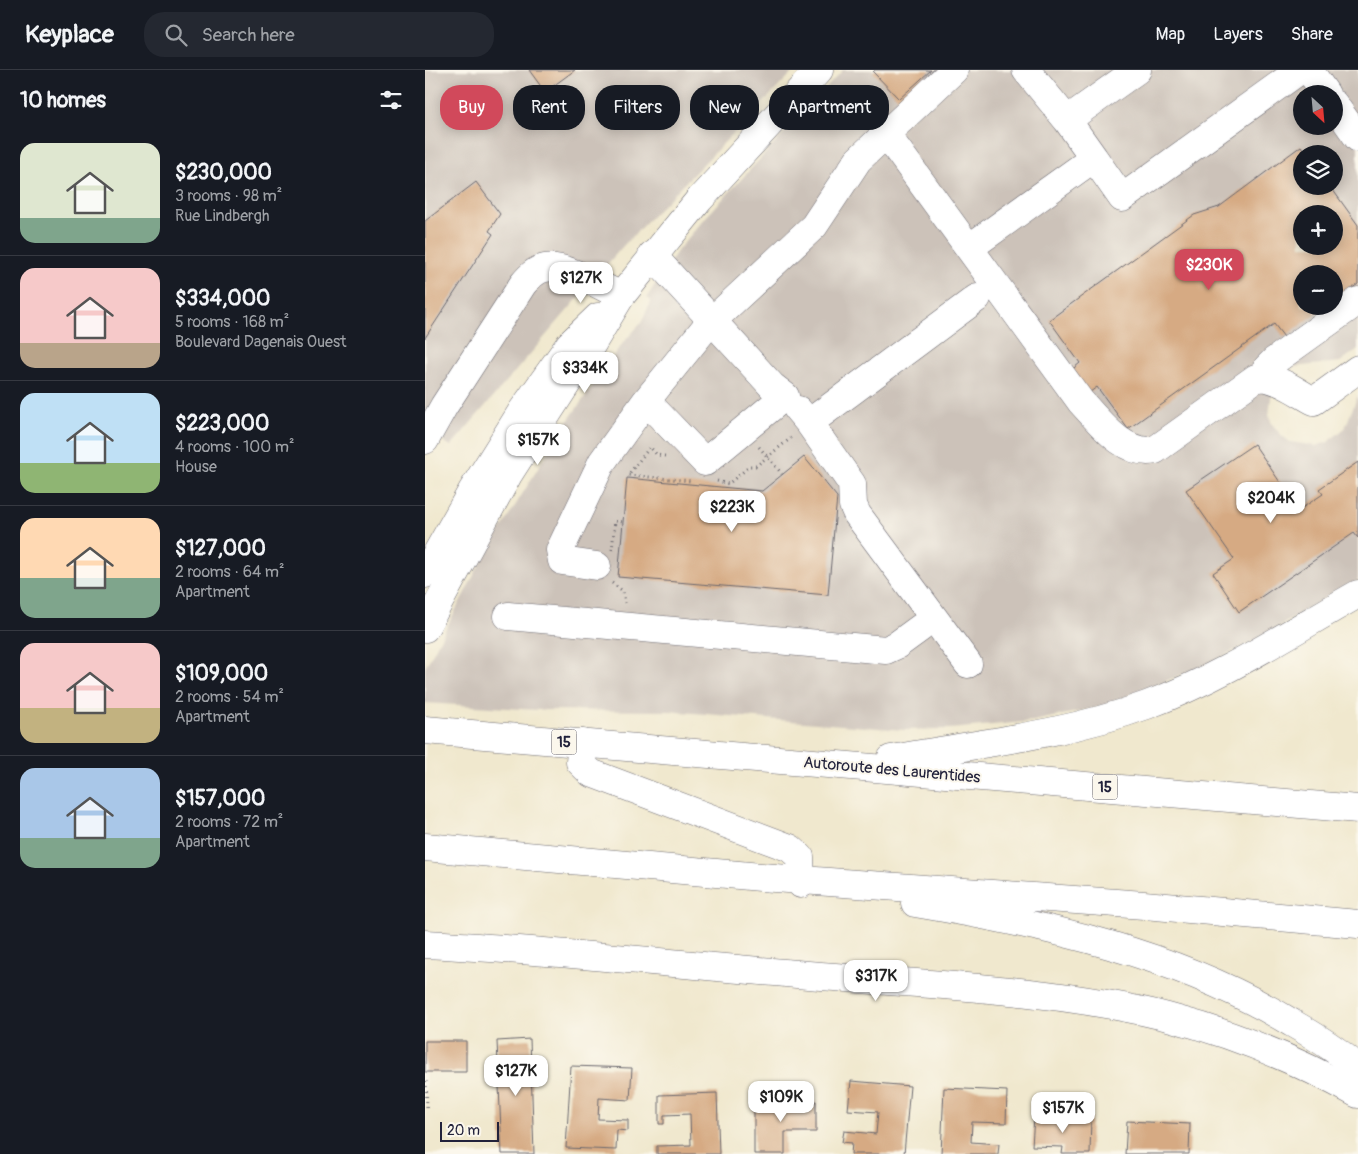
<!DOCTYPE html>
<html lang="en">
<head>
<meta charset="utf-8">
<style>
	body { margin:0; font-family:Pangolin,sans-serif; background:#242831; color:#f1f3f6; height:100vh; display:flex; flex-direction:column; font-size:19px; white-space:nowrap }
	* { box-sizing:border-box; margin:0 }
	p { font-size:16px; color:#9ea1a6 }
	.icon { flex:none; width:28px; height:28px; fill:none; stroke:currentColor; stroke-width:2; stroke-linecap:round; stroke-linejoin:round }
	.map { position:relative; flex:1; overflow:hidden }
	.drawer { display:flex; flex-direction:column; background:#171b24; width:425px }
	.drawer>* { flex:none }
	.hud { position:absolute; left:15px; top:15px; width:475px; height:45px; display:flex; gap:10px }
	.needle { width:32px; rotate:154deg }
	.buttons { position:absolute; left:868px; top:15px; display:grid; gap:10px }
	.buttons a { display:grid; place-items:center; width:50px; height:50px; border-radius:50%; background:#171b24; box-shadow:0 2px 12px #0003; font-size:25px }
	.scale { position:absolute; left:15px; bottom:12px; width:59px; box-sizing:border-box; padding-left:5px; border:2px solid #22223b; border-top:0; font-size:14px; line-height:18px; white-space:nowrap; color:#22223b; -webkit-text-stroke:4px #fbf7ec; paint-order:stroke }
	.price { position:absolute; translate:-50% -42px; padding:0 11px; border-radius:10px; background:#fff; color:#222; font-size:16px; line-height:32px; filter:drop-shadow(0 1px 2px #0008) }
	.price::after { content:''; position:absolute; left:50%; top:30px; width:15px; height:11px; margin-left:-8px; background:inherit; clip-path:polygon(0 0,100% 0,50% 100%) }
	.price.current { background:#d1495b; color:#fff }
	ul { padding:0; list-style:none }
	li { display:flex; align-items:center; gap:15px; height:125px; padding:0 20px }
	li+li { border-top:1px solid #363941 }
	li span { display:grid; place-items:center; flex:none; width:140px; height:100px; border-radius:15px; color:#555 }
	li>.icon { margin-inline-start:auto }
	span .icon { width:60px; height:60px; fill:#fffc; stroke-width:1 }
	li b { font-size:21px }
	h2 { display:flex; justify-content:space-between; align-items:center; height:60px; padding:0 20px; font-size:21px }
	.pill { padding:0 18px; border-radius:20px; background:#171b24; box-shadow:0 2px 12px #0003; font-size:18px; line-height:45px }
	.pill.current { background:#d1495b; color:#fff }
	header { display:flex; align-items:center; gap:30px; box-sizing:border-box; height:70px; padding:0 25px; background:#171b24; border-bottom:1px solid #363941 }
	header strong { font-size:24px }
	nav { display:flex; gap:28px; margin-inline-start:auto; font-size:18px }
	.search { width:350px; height:45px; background:#242831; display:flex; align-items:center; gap:12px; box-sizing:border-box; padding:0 18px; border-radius:20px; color:#9ea1a6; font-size:19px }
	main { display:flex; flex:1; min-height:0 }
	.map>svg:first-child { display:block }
	.industrial { fill:#ccc2b9; fill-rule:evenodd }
	.building { fill:#d6aa83; fill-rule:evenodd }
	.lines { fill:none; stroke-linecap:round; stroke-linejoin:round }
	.minor-casing { stroke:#6a676e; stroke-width:29 }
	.major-casing { stroke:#6a676e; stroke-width:29 }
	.highway-casing { stroke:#6a676e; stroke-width:29 }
	.path { stroke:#6a676e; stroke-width:3; stroke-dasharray:1 4; stroke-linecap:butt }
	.minor { stroke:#fff; stroke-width:28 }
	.major { stroke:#fff; stroke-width:28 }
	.highway { stroke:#fff; stroke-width:28 }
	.labels { text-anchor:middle; stroke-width:4; stroke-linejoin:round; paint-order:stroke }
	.shield { fill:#fbf7ec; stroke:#636270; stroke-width:1 }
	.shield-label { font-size:15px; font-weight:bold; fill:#22223b }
	.street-label { font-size:16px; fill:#22223b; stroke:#fbf7ec }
</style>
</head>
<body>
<header>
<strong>Keyplace</strong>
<div class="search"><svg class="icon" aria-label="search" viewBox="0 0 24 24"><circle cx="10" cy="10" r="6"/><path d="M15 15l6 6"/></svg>Search here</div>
<nav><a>Map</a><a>Layers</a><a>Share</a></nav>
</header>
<main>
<section class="drawer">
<h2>10 homes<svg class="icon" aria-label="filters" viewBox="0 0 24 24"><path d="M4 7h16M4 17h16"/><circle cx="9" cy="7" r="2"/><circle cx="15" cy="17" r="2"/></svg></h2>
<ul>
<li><span style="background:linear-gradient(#dfe7d0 75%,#7fa58c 0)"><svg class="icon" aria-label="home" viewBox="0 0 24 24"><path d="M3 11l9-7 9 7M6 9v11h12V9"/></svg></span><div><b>$230,000</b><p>3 rooms · 98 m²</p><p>Rue Lindbergh</p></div></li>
<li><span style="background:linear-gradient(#f6c9c9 75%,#b9a48a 0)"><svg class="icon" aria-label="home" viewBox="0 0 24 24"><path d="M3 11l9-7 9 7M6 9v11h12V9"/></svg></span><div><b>$334,000</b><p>5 rooms · 168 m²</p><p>Boulevard Dagenais Ouest</p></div></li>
<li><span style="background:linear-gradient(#bfe0f5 70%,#8fb573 0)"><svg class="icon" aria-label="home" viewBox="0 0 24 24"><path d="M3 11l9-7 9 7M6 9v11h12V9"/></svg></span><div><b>$223,000</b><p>4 rooms · 100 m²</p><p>House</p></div></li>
<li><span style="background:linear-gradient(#ffd9b3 60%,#7fa58c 0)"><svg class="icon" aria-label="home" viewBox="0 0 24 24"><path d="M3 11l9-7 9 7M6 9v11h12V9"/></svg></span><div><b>$127,000</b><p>2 rooms · 64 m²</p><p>Apartment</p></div></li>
<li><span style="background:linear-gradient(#f6c9c9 65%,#c2b280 0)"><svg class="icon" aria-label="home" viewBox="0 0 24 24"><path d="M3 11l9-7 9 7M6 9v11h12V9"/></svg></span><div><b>$109,000</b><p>2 rooms · 54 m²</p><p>Apartment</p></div></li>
<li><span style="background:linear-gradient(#a9c7e8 70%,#7fa58c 0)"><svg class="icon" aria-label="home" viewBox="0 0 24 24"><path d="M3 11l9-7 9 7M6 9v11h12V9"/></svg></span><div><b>$157,000</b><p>2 rooms · 72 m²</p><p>Apartment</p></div></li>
</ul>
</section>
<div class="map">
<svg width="933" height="1084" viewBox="0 0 933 1084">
	<rect width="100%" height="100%" fill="#fbf7ec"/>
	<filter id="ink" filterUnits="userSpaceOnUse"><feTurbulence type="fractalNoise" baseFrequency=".02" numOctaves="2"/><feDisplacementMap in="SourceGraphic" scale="10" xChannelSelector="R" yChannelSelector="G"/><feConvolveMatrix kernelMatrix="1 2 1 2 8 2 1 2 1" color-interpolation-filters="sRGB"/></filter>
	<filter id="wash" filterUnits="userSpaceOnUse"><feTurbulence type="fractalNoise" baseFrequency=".0096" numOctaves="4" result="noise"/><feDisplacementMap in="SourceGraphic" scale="20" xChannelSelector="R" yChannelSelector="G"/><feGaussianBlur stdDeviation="1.12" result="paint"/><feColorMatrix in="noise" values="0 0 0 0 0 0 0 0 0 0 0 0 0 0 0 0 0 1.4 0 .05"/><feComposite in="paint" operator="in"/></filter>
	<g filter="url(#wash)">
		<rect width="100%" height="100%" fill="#f0e8ce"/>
		<!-- industrial -->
		<path class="industrial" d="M0,0h370l-172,176 -172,200 -26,-15z
			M418,0h515v279l-18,13 -47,5 -9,5 -12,18 -3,25 3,9 9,11 9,7 26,4 12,-4 17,-14 13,-33v185l-103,60 -50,25 -101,41 -70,15 -84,8 -46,1 -236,-19 -129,-1 -114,-7v-35l56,-106 79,-130 63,-89 18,-20 10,-22 -4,-4 31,-47 28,-33zM876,24h33v32h-33zM876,84h33v32h-33zM876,144h33v32h-33zM876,204h33v32h-33z"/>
		<g id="blocks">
			<!-- building -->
			<path class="building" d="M104,0h46l-30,22z
				M450,0h56l-32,29 -26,-27z
				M876,76l6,8h-6v32h29l28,39v59l-24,17v-27h-33v32h26l-43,31 -10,-13 -146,105 -31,-42 -11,8 -17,-23 11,-9 -31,-43 145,-105 25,-8zM876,144h33v32h-33z
				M51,112l24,32 -11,17 4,3 -68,104v-117z
				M829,374l45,66 24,-16 -4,-5 39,-27v76l-4,-5 -115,79 -26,-39 21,-14 -48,-69z
				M379,387l33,40 -9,98 -210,-18 9,-99 135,13z
				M105,969l4,115h-32l-5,-113z
				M0,971h41v31h-41z
				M146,996l61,2 -2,32 -31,-2 -1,21 30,1v11l-11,-1 -1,20 -50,-2z
				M426,1011l59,5 -6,68h-53l1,-11 -10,-1 2,-11 32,3 2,-22 -30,-2z
				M519,1018l63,3 -1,32 -34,-1 -1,20 28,2 -1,10h-57z
				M292,1023l2,61h-62v-8l34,-1 -1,-31 -26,1v9h-5v-29z
				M329,1031h62v31h-31v22h-31z
				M609,1046l57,1 -1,37h-28l1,-7 -31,-1z
				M702,1051l63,3 -1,30h-64z"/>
		</g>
	</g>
	<g filter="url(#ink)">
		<use href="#blocks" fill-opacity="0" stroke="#6a676e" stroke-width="1"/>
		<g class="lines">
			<!-- minor casing -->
			<g class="minor-casing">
				<path id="minor" d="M601,0l41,50 70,-50
					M884,0l17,24
					M909,34l24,34
					M461,64l195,268c18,19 44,55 74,48l101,-72c18,-4 42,15 58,23l44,-32
					M669,88l28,40 178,-128
					M544,178l125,-90 -27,-38
					M227,185l120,131 13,10 -80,66 -59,-61 59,-73 8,-8 101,-94 44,-66 96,-90
					M838,306l4,-8 7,-7 84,-60
					M373,340l11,13 168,-125
					M384,353l43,61 1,21 4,9 111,150
					M0,370l19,-34 79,-122c6,-7 12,-14 22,-16 20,-4 57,19 76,28
					M172,496l-35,-5 -2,-11 42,-88 44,-61
					M83,546l378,34 11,-5 37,-27
					M157,673l-2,19 11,11 199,75 10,9 1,27"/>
			</g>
			<!-- major casing -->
			<g class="major-casing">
				<path id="major" d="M0,504l47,-83 50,-80 48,-67 28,-27
					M0,558l83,-153 78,-121 35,-58 78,-96 120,-130
					M0,874c124,6 248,20 372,30 123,11 250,13 371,43 66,17 131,44 190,77"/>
			</g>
			<!-- highway casing -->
			<g class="highway-casing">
				<path id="highway" d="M0,660l933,79
					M466,689c85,-15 174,-24 256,-54 74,-27 142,-72 211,-111
					M0,777l336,30 383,28 214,19
					M490,833c132,22 262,50 377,120 23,13 46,27 66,45"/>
			</g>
			<!-- path -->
			<path class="path" d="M334,377l23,27
				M240,386l-8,-1 -7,-8 -22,28 64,6
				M292,411l11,3 22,-18h6l35,-28
				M187,480l3,-29 8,1
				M187,513l11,8 2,12
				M1,1011l1,27"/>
			<!-- minor -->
			<use href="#minor" class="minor"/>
			<!-- major -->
			<use href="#major" class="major"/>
			<!-- highway -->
			<use href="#highway" class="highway"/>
		</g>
	</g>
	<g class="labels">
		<!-- shield labels -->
		<g class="shield">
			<rect x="126.5" y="659.5" width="25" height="25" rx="4"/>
			<rect x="667.5" y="704.5" width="25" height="25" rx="4"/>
		</g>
		<g class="shield-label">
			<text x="139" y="677">15</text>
			<text x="680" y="722">15</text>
		</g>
		<!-- street labels -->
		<g class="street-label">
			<text transform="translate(467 699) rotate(5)" y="6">Autoroute des Laurentides</text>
		</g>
	</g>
</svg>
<div class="buttons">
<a><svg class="needle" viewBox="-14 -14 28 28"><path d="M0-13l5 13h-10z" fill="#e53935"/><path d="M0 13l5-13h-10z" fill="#9ea1a6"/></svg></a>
<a><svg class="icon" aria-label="layers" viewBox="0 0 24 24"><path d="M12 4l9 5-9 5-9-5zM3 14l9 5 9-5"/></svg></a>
<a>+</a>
<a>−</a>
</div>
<div class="scale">20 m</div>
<b class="price current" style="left:784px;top:221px">$230K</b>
<b class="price" style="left:156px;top:234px">$127K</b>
<b class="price" style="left:160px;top:324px">$334K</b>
<b class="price" style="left:113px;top:396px">$157K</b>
<b class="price" style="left:846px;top:454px">$204K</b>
<b class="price" style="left:307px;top:463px">$223K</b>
<b class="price" style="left:451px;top:932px">$317K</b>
<b class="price" style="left:91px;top:1027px">$127K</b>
<b class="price" style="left:356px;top:1053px">$109K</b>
<b class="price" style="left:638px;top:1064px">$157K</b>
<div class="hud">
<a class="pill current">Buy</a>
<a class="pill">Rent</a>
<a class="pill">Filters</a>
<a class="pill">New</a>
<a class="pill">Apartment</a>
</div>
</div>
</main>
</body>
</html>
